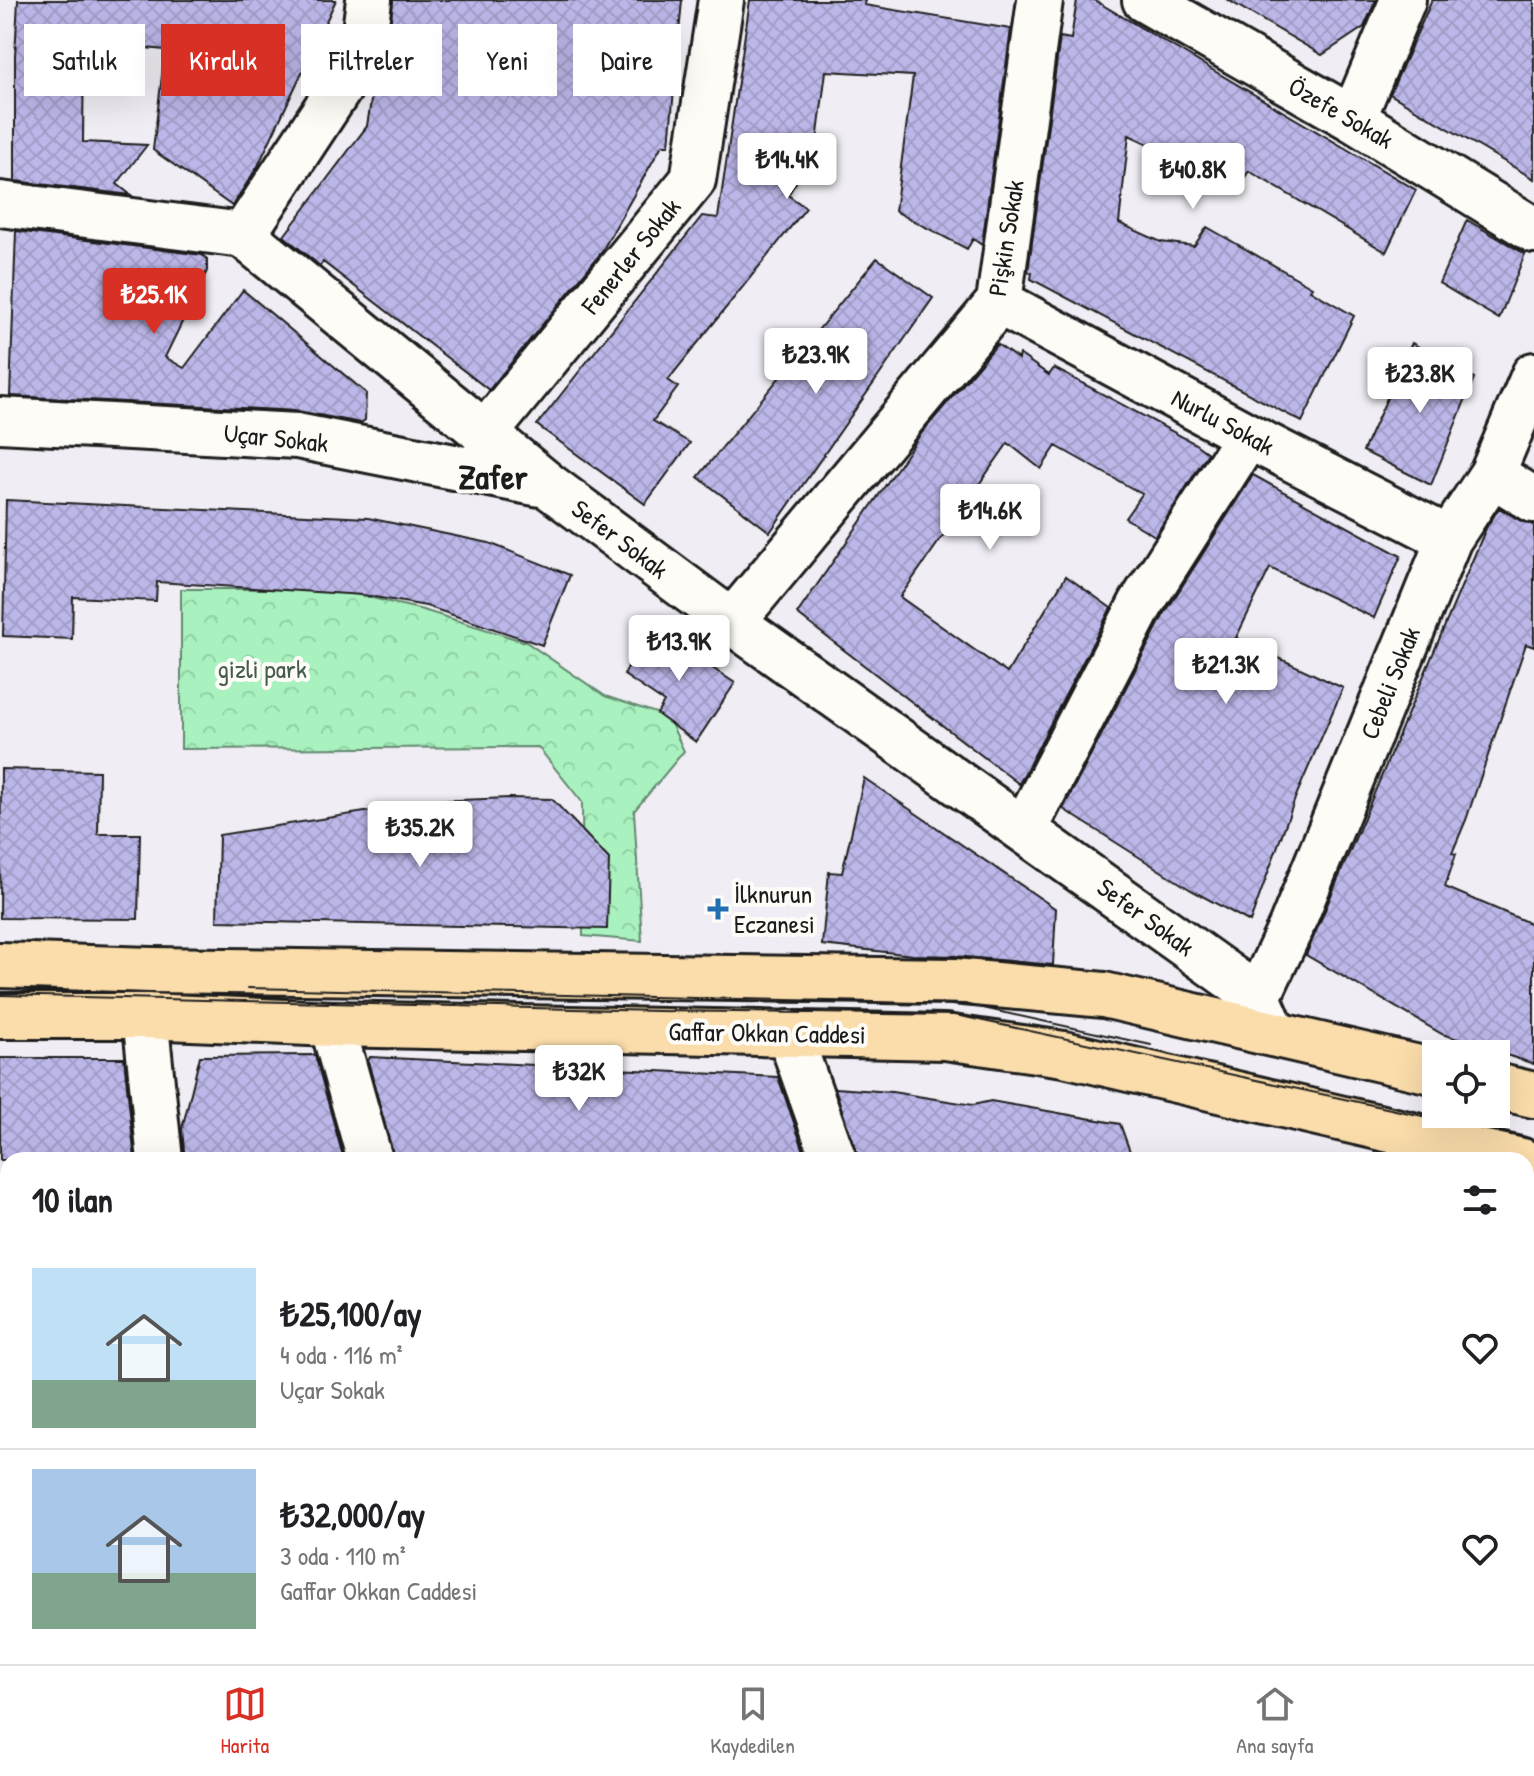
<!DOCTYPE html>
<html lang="tr">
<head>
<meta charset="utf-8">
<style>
	body { margin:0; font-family:"Patrick Hand",sans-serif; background:#f6f6f6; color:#202124; height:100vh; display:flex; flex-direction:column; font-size:30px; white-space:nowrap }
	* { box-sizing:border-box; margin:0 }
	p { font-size:26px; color:#757577 }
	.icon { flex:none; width:44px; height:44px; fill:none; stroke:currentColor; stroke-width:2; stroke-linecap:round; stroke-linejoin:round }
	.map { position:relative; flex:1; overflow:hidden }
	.panel { position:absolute; left:0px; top:1152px; width:1534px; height:512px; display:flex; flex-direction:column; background:#fff; border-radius:24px 24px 0 0; box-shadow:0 8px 32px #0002 }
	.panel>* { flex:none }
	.hud { position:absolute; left:24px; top:24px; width:800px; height:72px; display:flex; gap:16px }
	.controls { position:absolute; left:1422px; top:1040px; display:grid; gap:16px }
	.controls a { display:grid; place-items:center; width:88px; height:88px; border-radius:0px; background:#fff; box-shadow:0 8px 32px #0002; font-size:40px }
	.price { position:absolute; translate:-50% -68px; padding:0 18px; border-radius:8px; background:#fff; color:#222; font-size:26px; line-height:52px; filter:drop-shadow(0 2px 4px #0008) }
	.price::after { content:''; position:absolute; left:50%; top:48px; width:24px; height:18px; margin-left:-12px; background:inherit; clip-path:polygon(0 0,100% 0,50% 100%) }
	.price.selected { background:#d93025; color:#fff }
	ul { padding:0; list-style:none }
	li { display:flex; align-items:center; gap:24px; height:200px; padding:0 32px }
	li+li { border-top:2px solid #e0e0e0 }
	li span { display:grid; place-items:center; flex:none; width:224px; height:160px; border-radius:0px; color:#555 }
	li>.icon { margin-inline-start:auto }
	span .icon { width:96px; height:96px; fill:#fffc; stroke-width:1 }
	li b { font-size:34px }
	h2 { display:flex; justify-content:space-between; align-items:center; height:96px; padding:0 32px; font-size:34px }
	.tag { padding:0 28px; border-radius:0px; background:#fff; box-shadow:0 8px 32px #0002; font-size:28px; line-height:72px }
	.tag.selected { background:#d93025; color:#fff }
	.dock { display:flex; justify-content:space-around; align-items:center; height:112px; border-top:2px solid #e0e0e0; background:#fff; font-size:22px; color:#757577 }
	.dock a { display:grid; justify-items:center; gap:4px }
	.dock .selected { color:#d93025 }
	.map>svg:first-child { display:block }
	.forest { fill:url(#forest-crowns); stroke:#62876e; stroke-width:2 }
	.building { fill:url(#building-cross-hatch); stroke:#1c1c1c; stroke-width:2 }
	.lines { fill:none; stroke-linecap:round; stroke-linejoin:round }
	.minor-casing { stroke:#1c1c1c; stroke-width:50 }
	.major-casing { stroke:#1c1c1c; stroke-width:50 }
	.minor { stroke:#fdfcf7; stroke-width:44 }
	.major { stroke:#fbddab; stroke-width:44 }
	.tram { stroke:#1c1c1c; stroke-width:2 }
	.poi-dot { fill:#1f6fb2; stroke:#fdfcf7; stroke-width:3 }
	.labels { text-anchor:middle; stroke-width:8; stroke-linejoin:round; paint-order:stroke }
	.street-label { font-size:26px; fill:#1c1c1c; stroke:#fdfcf7 }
	.park-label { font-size:26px; fill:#465c4d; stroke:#fdfcf7 }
	.poi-label { font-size:26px; fill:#1c1c1c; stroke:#fdfcf7; text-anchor:start }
	.district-label { font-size:34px; font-weight:bold; fill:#1c1c1c; stroke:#fdfcf7 }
</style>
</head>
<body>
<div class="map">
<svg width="1534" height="1664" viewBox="0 0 1534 1664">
	<defs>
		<pattern id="forest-crowns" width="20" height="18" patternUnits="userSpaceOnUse" patternTransform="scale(2)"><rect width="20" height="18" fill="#a9f2bf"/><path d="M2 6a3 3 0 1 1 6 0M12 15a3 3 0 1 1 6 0" fill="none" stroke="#91cfa4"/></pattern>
		<pattern id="building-cross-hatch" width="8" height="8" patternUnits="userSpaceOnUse" patternTransform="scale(2)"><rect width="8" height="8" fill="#bcb7e9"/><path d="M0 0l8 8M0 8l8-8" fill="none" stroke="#a19dc7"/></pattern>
	</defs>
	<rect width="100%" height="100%" fill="#f0eef4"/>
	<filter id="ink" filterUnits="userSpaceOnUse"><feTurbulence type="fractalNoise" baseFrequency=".0125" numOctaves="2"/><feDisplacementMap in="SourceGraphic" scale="16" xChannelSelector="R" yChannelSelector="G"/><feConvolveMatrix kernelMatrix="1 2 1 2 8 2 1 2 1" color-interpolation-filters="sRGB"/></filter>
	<g filter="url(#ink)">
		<!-- forest -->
		<path class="forest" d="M181,589h153l89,21 103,32 79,54 63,21 16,34 -50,60 8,130 -59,-5 -1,-134 -44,-55 -357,2z"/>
		<!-- building -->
		<path class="building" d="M18,0h318l-78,166 -26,40 -79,-56 12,-100 -81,-8 -1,100 64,3 -30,39 14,11 -116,-14v-125z
			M393,0h289l-13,145h-7l-61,108 -112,137 -166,-128 -3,4 -36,-30 83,-110 7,-44 13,-25z
			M750,0h115l-1,5 147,24 -29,216 -9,-6 -6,10 -72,-38 18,-135 -87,-5 -10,79 -28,45 18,13 -138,172 10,7 -25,34 37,22 -45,61 -108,-79 165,-209 16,2z
			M1077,0h17l322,190 -30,62 -137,-81 -10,15 -110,-51 -10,88 42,19 33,4 13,-19 105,60 -2,3 44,26 -52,106 -271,-143 1,-6 -4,-1 32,-235 11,2z
			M1228,0h148l-12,27 -42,28z
			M1432,0h102v179l-144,-85z
			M1467,220l58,34 -26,65 -60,-36z
			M16,231l186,24 5,4v12l-42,86 19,11 59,-78 123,103 -1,27 -4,3 -63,-12 -288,-15z
			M877,258l56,40 -163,234 -72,-55z
			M1412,343l62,35 -43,107 -68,-34z
			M997,344l21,15 1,-5 30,21 5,-7 140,75 14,10 -53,83 -30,-18 17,-24 -86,-48 -15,23 -33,-26 -108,154 107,76 59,-97 45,32 -92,176 -222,-170 123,-179z
			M1253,475l148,81 -27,62 -104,-50 -34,70 107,50 -47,108 -46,126 -59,-32 -128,-81 100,-193z
			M6,500l362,18 121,25 81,32 -28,70 -116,-39 -63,-11 -206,-13 -1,19 -83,-4 -1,42 -69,-3z
			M1499,508l22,13 13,4v122l-8,-3 -60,176 -14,33 4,1 -11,33 89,38v139l-92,-30 -136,-79 180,-427z
			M649,626l86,57 -39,59 -39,-28 7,-12 -40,-27z
			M1,769l98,2 -1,63h42l-2,85 -138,-1z
			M864,778l192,131 -3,56 -98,-9 -42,-1 -91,-10 7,-73 13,1z
			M510,798l42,1 57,60 -2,70 -390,-8 2,-86 215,-34z
			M315,1055l29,105h-159l-3,-31 18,-73z
			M370,1057l408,20 29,83h-413l-26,-99z
			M0,1058h124l11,102h-135z
			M835,1088l57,4 81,13 18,-4 129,23 13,36h-275z"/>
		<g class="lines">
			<!-- minor casing -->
			<g class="minor-casing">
				<path id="minor" d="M1145,0l208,119 181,111
					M1353,119l50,-119
					M0,204l243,31 306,251 183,136 526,375 16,37
					M243,235l119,-181 7,-54
					M999,302l249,134 201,103
					M0,420l297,16 243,48
					M484,435l209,-255 28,-180
					M1492,474l42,26
					M732,622l267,-320 41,-302
					M1024,830l117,-226 107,-168
					M1258,997l33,-70 158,-388 43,-65 42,-99
					M145,1016l15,144
					M332,1024l38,136
					M789,1033l45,127
					M510,1656l2,8
					M1371,1656l18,8
					M93,1664l1,-8"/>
			</g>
			<!-- major casing -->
			<g class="major-casing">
				<path id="major" d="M0,965l151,5 802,11 151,14 332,77
					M0,1016h145l187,8 613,13 119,17 456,106
					M1496,1086l38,9
					M1526,1299l8,-4
					M743,1664l18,-8"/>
			</g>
			<!-- minor -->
			<use href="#minor" class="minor"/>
			<!-- major -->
			<use href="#major" class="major"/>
			<!-- tram -->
			<path class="tram" d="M248,988l717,16 186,41
				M0,995l658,16 298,4 578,125"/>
		</g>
	</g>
	<!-- markers -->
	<path class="poi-dot" d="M714 897h8v8h8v8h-8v8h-8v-8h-8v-8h8z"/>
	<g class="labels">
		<!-- street labels -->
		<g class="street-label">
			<text transform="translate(1341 113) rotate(30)" y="9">Özefe Sokak</text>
			<text transform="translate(1006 238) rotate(-81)" y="9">Pişkin Sokak</text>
			<text transform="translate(631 256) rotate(-51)" y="9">Fenerler Sokak</text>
			<text transform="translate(1223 422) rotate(28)" y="9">Nurlu Sokak</text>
			<text transform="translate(276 438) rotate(6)" y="9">Uçar Sokak</text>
			<text transform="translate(620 539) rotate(37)" y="9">Sefer Sokak</text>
			<text transform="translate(1390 683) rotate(-68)" y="9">Cebeli Sokak</text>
			<text transform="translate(1146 917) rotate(36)" y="9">Sefer Sokak</text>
			<text transform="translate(767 1033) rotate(1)" y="9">Gaffar Okkan Caddesi</text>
		</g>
		<!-- park labels -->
		<g class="park-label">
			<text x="262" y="678">gizli park</text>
		</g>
		<!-- poi labels -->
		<g class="poi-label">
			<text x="734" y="903">İlknurun<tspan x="734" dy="30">Eczanesi</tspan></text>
		</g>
		<!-- district labels -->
		<g class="district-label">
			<text x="493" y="489">Zafer</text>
		</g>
	</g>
</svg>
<div class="controls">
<a><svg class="icon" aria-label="locate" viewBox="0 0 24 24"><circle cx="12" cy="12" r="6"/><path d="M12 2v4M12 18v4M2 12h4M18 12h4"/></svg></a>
</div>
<b class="price" style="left:787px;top:201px">₺14.4K</b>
<b class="price" style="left:1193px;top:211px">₺40.8K</b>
<b class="price selected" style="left:154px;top:336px">₺25.1K</b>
<b class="price" style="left:816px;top:396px">₺23.9K</b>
<b class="price" style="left:1420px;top:415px">₺23.8K</b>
<b class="price" style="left:990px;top:552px">₺14.6K</b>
<b class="price" style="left:679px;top:683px">₺13.9K</b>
<b class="price" style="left:1226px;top:706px">₺21.3K</b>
<b class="price" style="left:420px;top:869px">₺35.2K</b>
<b class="price" style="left:579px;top:1113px">₺32K</b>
<div class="hud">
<a class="tag">Satılık</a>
<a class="tag selected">Kiralık</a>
<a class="tag">Filtreler</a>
<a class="tag">Yeni</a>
<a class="tag">Daire</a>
</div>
<section class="panel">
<h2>10 ilan<svg class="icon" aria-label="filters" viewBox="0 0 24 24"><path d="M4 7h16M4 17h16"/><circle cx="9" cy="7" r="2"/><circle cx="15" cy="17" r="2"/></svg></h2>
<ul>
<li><span style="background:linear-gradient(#bfe0f5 70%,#7fa58c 0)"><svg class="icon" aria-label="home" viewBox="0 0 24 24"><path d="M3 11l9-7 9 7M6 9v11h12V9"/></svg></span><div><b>₺25,100/ay</b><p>4 oda · 116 m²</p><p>Uçar Sokak</p></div><svg class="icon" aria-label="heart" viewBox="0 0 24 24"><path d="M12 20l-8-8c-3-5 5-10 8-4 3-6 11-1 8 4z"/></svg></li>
<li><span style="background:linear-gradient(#a9c7e8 65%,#7fa58c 0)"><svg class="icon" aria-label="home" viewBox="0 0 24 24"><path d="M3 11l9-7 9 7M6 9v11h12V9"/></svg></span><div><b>₺32,000/ay</b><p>3 oda · 110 m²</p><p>Gaffar Okkan Caddesi</p></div><svg class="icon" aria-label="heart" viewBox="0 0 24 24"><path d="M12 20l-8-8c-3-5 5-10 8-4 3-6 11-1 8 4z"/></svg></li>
</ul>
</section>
</div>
<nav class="dock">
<a class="selected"><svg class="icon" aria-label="map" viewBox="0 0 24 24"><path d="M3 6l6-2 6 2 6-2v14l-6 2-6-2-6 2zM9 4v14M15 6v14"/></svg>Harita</a>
<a><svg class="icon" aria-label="saved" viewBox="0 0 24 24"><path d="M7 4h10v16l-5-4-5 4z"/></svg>Kaydedilen</a>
<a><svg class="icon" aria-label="home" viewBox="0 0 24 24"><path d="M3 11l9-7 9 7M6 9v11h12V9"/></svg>Ana sayfa</a>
</nav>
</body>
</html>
